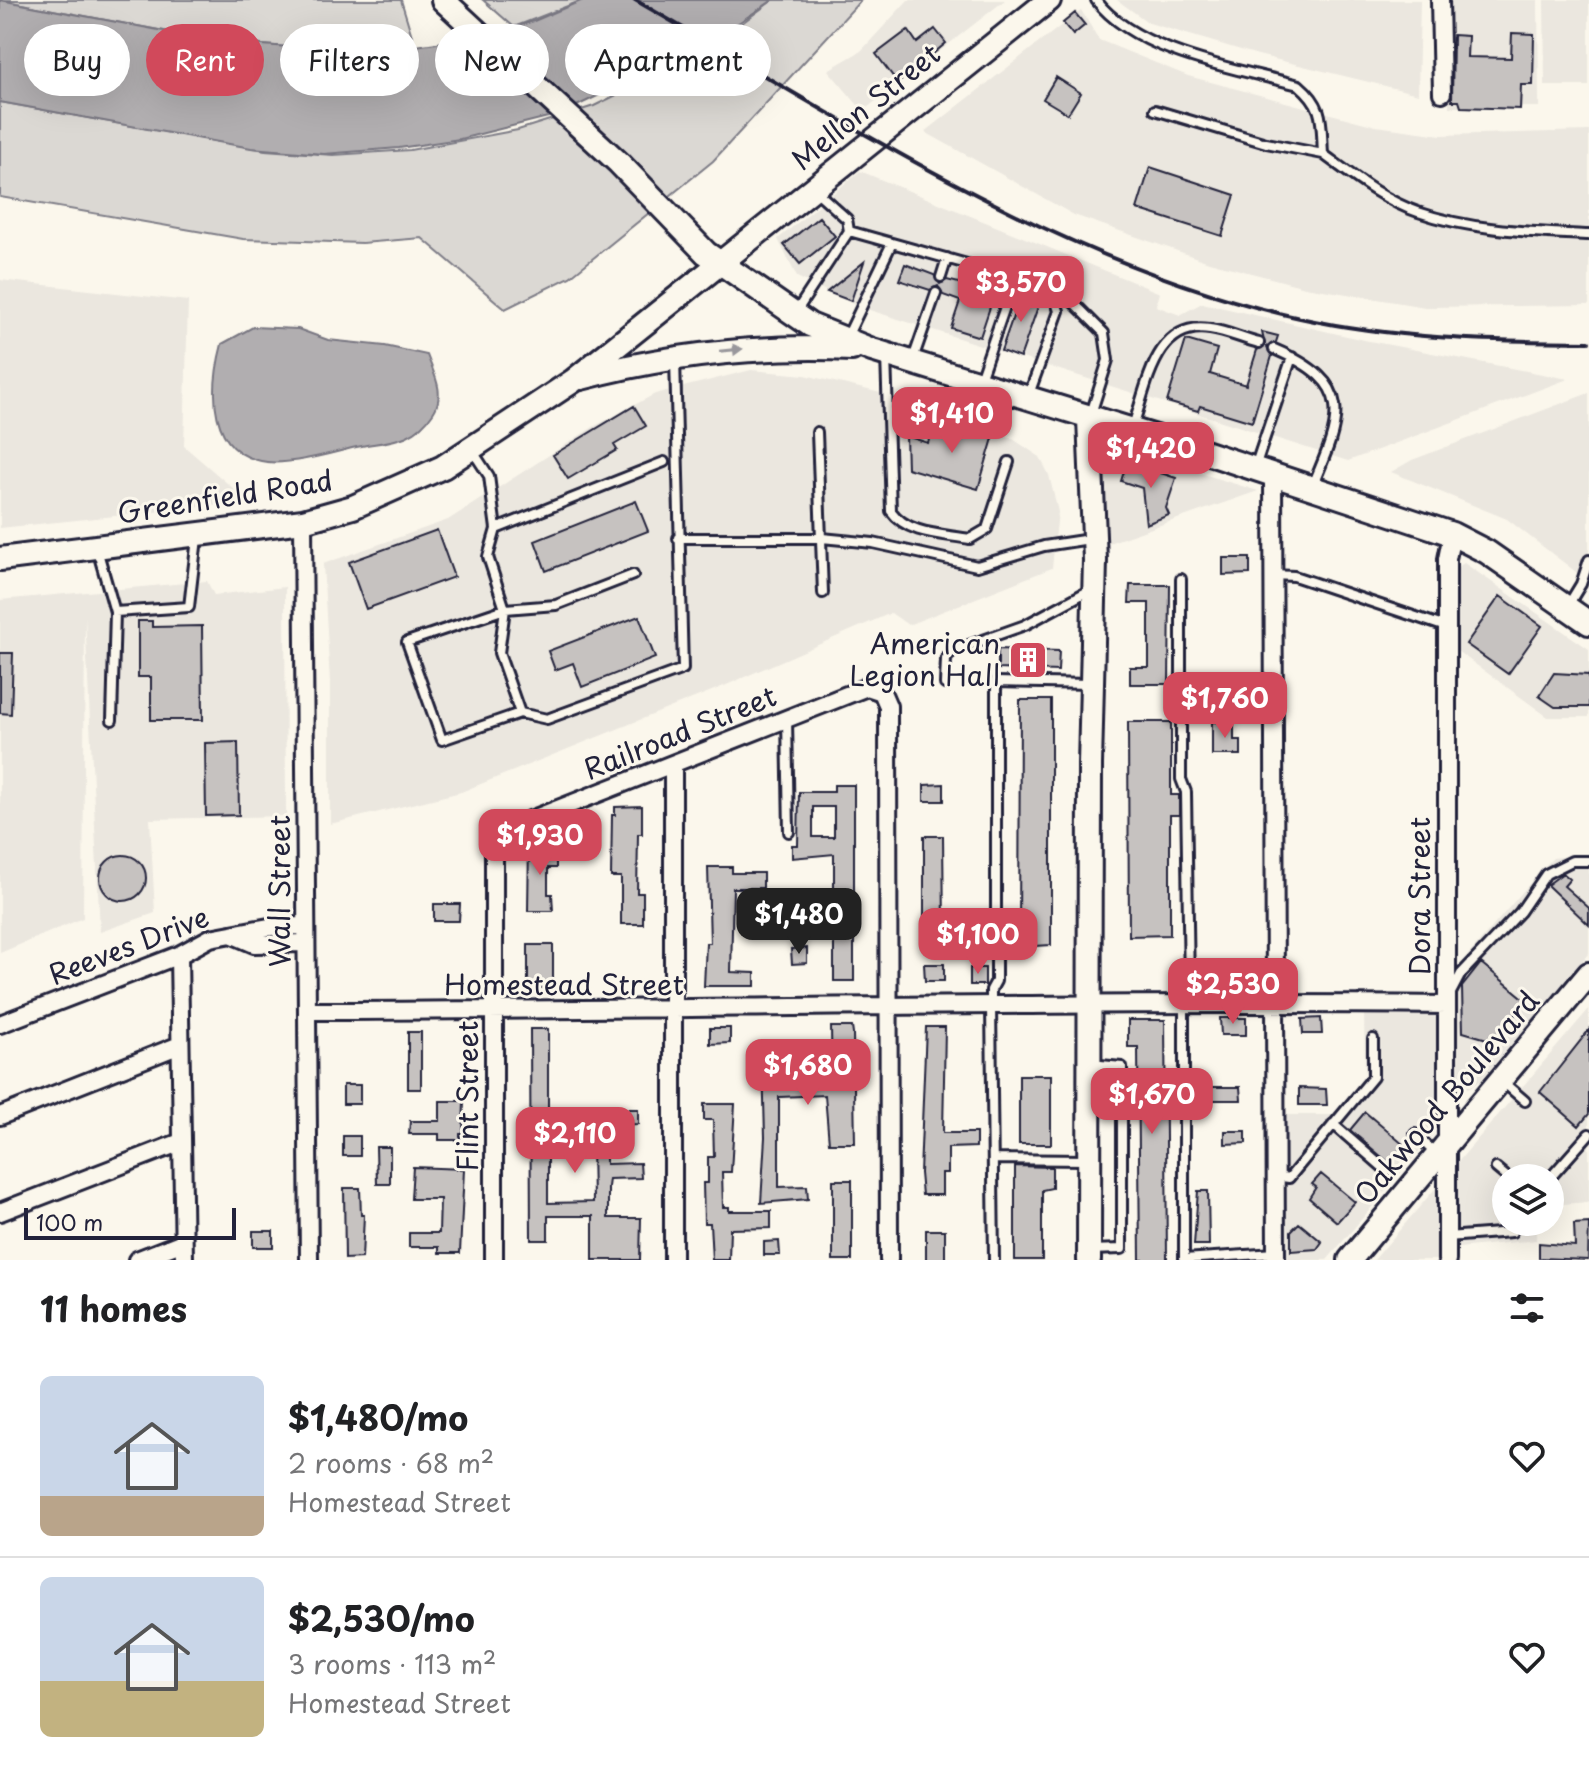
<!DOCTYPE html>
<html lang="en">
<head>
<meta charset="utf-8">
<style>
	body { margin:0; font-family:"Playpen Sans",sans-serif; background:#f2f2f2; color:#202124; height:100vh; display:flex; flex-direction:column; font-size:30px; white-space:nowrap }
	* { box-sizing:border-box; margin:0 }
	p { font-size:26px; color:#757577 }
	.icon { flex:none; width:44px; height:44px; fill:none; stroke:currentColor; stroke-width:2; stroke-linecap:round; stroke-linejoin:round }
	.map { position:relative; height:1260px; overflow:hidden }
	.sheet { display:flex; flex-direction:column; background:#fff; flex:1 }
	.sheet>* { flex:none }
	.hud { position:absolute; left:24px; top:24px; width:800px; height:72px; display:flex; gap:16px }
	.tools { position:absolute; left:1492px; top:1164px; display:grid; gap:16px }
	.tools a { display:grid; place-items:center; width:72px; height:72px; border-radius:50%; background:#fff; box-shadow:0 8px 32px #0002; font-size:40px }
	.scale { position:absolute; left:24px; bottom:20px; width:212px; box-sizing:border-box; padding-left:8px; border:4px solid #22223b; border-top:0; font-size:22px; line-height:28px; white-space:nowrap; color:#22223b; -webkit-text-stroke:6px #fbf7ec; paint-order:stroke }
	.price { position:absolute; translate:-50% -68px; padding:0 18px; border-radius:16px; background:#d1495b; color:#fff; font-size:26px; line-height:52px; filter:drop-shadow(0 2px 4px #0008) }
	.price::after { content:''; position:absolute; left:50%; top:48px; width:24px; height:18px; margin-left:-12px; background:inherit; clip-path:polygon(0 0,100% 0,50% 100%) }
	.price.on { background:#222; color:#fff }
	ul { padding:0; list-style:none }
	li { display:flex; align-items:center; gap:24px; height:200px; padding:0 40px }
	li+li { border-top:2px solid #e0e0e0 }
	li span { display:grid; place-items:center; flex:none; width:224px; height:160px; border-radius:12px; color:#555 }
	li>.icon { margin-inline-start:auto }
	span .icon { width:96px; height:96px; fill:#fffc; stroke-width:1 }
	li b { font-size:34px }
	h2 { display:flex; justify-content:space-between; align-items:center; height:96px; padding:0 40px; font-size:34px }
	.tag { padding:0 28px; border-radius:36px; background:#fff; box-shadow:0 8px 32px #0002; font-size:28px; line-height:72px }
	.tag.on { background:#d1495b; color:#fff }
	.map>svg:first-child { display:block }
	.built { fill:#ebe7df }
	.green { fill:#dbd8d3; stroke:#7e7d87; stroke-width:2 }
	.water { fill:#b1aeb0; stroke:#787681; stroke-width:2 }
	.building { fill:#c6c2c0; stroke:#22223b; stroke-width:2; fill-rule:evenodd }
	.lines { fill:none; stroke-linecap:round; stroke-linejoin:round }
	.lane-casing { stroke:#22223b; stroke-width:14 }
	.street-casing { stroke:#22223b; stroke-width:22 }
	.secondary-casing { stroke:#22223b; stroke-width:28 }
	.lane { stroke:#fbf7ec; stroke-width:8 }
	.street { stroke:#fbf7ec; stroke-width:16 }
	.secondary { stroke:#fbf7ec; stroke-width:22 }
	.rail { stroke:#22223b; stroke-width:4 }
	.oneway { fill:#99979c }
	.labels { text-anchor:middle; stroke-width:6; stroke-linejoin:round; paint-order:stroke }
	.street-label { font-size:28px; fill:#22223b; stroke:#fbf7ec }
	.poi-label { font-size:28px; fill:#22223b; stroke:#fbf7ec; text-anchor:end }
</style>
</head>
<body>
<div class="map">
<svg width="1589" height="1260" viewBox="0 0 1589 1260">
	<rect width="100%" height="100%" fill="#fbf7ec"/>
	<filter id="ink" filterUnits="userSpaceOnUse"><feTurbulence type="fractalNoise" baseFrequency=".0125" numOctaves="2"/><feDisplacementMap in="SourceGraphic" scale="16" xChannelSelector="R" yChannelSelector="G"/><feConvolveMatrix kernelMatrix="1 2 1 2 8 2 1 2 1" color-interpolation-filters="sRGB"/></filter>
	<g filter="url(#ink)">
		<!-- built -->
		<path class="built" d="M908,0h97l-142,111 -35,-41 33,-19z
			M1117,0h303l-2,94 -160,-39 -109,-32z
			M1448,0h90l1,107h-90z
			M1544,0h45v86h-44z
			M1081,10l18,30 89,36 188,50 65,9 148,-4v174l-164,2 -120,-20 -96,-25 -135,-47 -149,-83z
			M860,171l300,122 -4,13 24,9 22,-12 162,37 204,39 -220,82 -491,-155 -60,-29 -19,-38z
			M0,280l188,21 -4,145 65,56 -249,26z
			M751,370l54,5 80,19 70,18 21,14 37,13 27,18 9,18 9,37 -6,56 -144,57 -17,-12 -167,73 -263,106 -131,32v-142l-7,-118 125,-44 145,-93 62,-33z
			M1589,393v189l-82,-63 -116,-47 21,-12z
			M1106,449h16l136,42 -155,54z
			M1464,563l125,86v68h-41l-91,-66 -1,-83z
			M207,581l7,14 71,-8 1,229 -136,3 5,94 -55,19 -15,-316 -2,302 -83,35v-353z
			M1570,856l19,1v96l-110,129 -11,6 -12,-5 -3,-110 90,-105 10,-10z
			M1589,1009v193l-39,3v-27h-44v44h30v18l-97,10v10h-65z
			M1364,1010l73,1 2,117 -112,132h-76l33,-6v-139h51l30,-36z"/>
		<!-- green -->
		<path class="green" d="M0,0h401l14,46 -99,3 -94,-7z
			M483,0h100l-69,27z
			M773,0h88l-148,161 -143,116 -65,32 -83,-71 -60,5 -119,-4 -243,-42v-95l265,48 68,5 77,-5 108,-20 76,-24 105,-51z"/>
		<!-- water -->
		<path class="water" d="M0,0l222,42 94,7 99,-3 65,-9 54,-16 49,-21h190l-65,43 -148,71 -100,25 -61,9 -75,6 -73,-6 -251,-46z
			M253,327l45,2 30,11 57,6 42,9c7,19 19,39 6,58 -21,32 -47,27 -81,35 -22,6 -63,17 -85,14 -60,-8 -57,-72 -45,-118z"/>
		<!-- building -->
		<path class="building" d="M1075,13l10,12 -12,10 -10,-12z
			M935,29l11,14 -48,40 -22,-29 32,-24 9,13z
			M1512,33l22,1 -1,51h-12l-1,24 -59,-2 -2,-6h-7l1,-66 15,1 -1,21 44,1z
			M1056,77l25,16 -13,21 -25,-15z
			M1150,167l85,28 -13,41 -85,-27z
			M819,217l16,19 -35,28 -16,-19z
			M864,262l-13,39 -24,-9z
			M905,264l29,11 6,9 7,-4 48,12 -15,45 -29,-9 9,-27 -17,-6 -5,-9 -8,4 -31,-10z
			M1022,291l19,7 -21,60 -19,-7z
			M1262,332l16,4 -2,6 -9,5 5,9 -20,66 -52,-16 -2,5 -31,-9 19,-62 31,9 -7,25 36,11 11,-35 8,-4z
			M634,406l12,20 -32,19 3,5 -49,29 -15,-24z
			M946,421l48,14 -16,54 -71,-21 -1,-32 22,7 3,-10 10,3z
			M1127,462l49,16 -10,30 3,7 -23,9 -4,-36 -21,-7z
			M636,501l12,30 -102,40 -11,-30z
			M437,530l17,47 -88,32 -17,-47z
			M1223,558h27v16l-27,1z
			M1130,585h40l-1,99h-39v-17h19v-64h-20z
			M1500,596l42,30 -34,48 -42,-30z
			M639,616l16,42 -73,29 -9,-24 -18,7 -7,-19z
			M138,621h14v6l50,-1 1,94h-52v-43h-13z
			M998,649l61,2 -1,20 -60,-2z
			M0,653h13l-2,61 -11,-1z
			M1554,673l35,2v32h-34l-16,-11z
			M1020,700h31v245l-32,2z
			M1128,722h43v73h8v20h-9v120l-41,1z
			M1212,722h22v18h7v15h-29z
			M238,742l1,73 -33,1 -1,-73z
			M944,784v17h-20v-16z
			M834,785h20v196h-20v-51h-9v-16h9v-60l-42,4v-13h6l1,-53h35zM813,807h21v30h-21z
			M642,806v28h-4l-1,59h6v31h-22v-47h-10l1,-62h3v-8z
			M924,836h19l1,93 -20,1z
			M546,841l1,10 9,-1v18h-8v26h4l1,17h-25l1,-69z
			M100 878a23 23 0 1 1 46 0a23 23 0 1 1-46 0Z
			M708,867h24v6h31v15h-30l-2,84 24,1v13h-51l2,-43h4z
			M1563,873l7,6 -6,7 25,22v17l-42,-40z
			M434,904h26l-1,17h-25z
			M528,945h25v43h-25z
			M807,948v15l-15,1 -1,-15z
			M1481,963l46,38 -33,40 -31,-9 -1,-45z
			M924,964h20v17h-19z
			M970,968h15v17h-15z
			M1220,1018h26v17h-25z
			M1321,1018l1,16h-19l-1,-15z
			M1128,1020h37l2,240h-27l-2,-213h-10z
			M831,1027h21l1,7 2,109h-26l-4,-48 -46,2v90l28,-1 1,13 -47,4 4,-66 -2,-76h30l-1,-6 16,-1 1,28 23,-1z
			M926,1027h19l-2,106h33v14l-28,1v25h-6v22h-20l-2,-22z
			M710,1028h20v15l-20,1z
			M530,1029h18v174l45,-1 -1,-57h14v19l34,-1 1,15 -32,1 -1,8v31h33l-1,42h-47v-44h-45v24h-17z
			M1589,1030v84l-10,12 -39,-34z
			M408,1032h13v57h-13z
			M1019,1075h32v69h-32z
			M343,1085h17v19h-17z
			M1211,1087h29l1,13h-30z
			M1299,1088l27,1 1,16h-28z
			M440,1101h24l-1,33h-3v6h-21v-6h-30l1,-13h30z
			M704,1104h31l-4,68h-9l1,35h6v4h42v17l-41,1 -1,31h-17l-2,-37h-6l-1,-40h5v-26h6l-1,-37h-9z
			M618,1109h20v15l-20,1z
			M1365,1112l39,33 -15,18 -39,-33z
			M1225,1131h21v12l-21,1z
			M343,1136h17v20h-17z
			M376,1147h14v37h-13z
			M1015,1166l37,1v21l-10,2v70h-27z
			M413,1167l51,2 -4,84h-21v-6h-30v-14h30l1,-34h-29z
			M1321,1174l34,28 -18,20 -28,-24 7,-11 -4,-3z
			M833,1180h19v80h-19z
			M344,1188h16l1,27h3l-2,43 -17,1z
			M1198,1191h10l1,54h-15z
			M1299,1223l23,19 -5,7 -26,2v-20z
			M1589,1223l-1,37 -49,-2v-15l36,3 -1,-22z
			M926,1230h19v30h-19z
			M253,1231h20v16h-20z
			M779,1241l1,14h-16v-13z"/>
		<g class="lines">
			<!-- lane casing -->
			<g class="lane-casing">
				<path id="lane" d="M1096,0c40,53 141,69 203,85 26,22 22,37 24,69 29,21 60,46 95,58 55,19 113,20 171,23
					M1155,110l111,33 57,11
					M849,231l193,54 25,11 37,37 4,27 -18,57
					M941,277l6,-19
					M796,312l53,-81 -2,-12 -31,-28
					M846,339l46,-96
					M1274,349c82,35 68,68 38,138
					M886,355l5,156c17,24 52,23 79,28l17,-10 22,-67
					M912,362l24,-69
					M980,379l35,-101
					M1028,397l31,-86 -6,-18
					M1133,426c14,-39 22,-106 77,-97 16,2 33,10 49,14
					M817,432l6,161
					M472,450l17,26 7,53 168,-67
					M1255,467l37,-110
					M496,529l-8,28 17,52 -98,33 35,98 78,-27 27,6 136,-50 -8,-311
					M678,538h144l51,5 104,23 67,-20 46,-7
					M97,549l18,63 74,-5 8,-69
					M1273,575l21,1 152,51
					M1181,579v200l5,13 3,195 -5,17v256
					M1567,607l14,-23 8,-24
					M945,684l1,-25 6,-8 73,-26 65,-35
					M520,713l-21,-60 6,-44 51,-4 77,-30
					M787,718l2,114
					M112,720l3,-108
					M1451,993l10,-19 59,-62 26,-38 26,-13h17
					M1503,1082l22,19
					M1333,1124l54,47
					M1415,1134l20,19
					M993,1159l95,1
					M1496,1168l12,10
					M1275,1176l14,2 84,-101v-38
					M1550,1178l39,-44
					M1447,1237l65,-5
					M1089,1250l33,-1v-182l-32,-3
					M1184,1259l92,-6
					M994,1260l-3,-255v-15l5,-9v-299l95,2"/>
			</g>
			<!-- street casing -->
			<g class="street-casing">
				<path id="street" d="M1440,0l2,93
					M1273,475l3,785
					M303,521l6,739
					M673,765v495
					M233,935l21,9 52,-1
					M179,955l5,305
					M307,1011c380,-1 759,-10 1139,-6
					M0,1024l179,-69 31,-17 59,-11 37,-1
					M0,1116l180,-71
					M0,1212l181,-70
					M137,1260l46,-18
					M494,1260v-409l4,-14 12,-9 357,-141 15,5 6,14 1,554
					M1447,1260v-701l5,-25"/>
			</g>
			<!-- secondary casing -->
			<g class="secondary-casing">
				<path id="secondary" d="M443,0l176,163 87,90 104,72 62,25 326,100 254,84 35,18 102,71
					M581,378c90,-24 178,-33 271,-29
					M0,559l303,-38 50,-14 90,-40 130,-86 476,-381
					M1089,1260l1,-495 5,-205 -6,-141
					M1350,1260l239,-286"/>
			</g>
			<!-- lane -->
			<use href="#lane" class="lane"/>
			<!-- street -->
			<use href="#street" class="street"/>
			<!-- secondary -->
			<use href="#secondary" class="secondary"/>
			<!-- rail -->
			<path class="rail" d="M635,0c209,120 427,266 665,318 95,21 191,23 289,24"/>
		</g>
		<!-- one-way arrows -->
		<defs><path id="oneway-solid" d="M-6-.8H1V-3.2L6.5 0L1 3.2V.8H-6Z" transform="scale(2)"/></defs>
		<use class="oneway" href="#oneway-solid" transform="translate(731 350) rotate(-6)"/>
	</g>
	<!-- icons -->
	<defs>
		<g id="building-square" transform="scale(2)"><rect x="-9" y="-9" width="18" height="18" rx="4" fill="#d1495b" stroke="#fbf7ec"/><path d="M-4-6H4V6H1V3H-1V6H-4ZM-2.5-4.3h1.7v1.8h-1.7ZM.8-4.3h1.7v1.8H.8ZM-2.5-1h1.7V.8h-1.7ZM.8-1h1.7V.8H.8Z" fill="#fff"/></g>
	</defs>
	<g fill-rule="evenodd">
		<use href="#building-square" x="1028" y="660"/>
	</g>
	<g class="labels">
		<!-- street labels -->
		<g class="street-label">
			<text transform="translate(866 107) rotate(-39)" y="10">Mellon Street</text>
			<text transform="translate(225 497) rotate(-9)" y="10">Greenfield Road</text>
			<text transform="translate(680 733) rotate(-22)" y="10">Railroad Street</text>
			<text transform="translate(280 891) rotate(-90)" y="10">Wall Street</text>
			<text transform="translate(1420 896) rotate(-90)" y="10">Dora Street</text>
			<text transform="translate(129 946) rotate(-21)" y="10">Reeves Drive</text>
			<text x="564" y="995">Homestead Street</text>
			<text transform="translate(468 1096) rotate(-90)" y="10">Flint Street</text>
			<text transform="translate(1447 1098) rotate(-50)" y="10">Oakwood Boulevard</text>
		</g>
		<!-- poi labels -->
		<g class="poi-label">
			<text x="1000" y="654">American<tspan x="1000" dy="32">Legion Hall</tspan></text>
		</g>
	</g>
</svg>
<div class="tools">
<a><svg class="icon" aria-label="layers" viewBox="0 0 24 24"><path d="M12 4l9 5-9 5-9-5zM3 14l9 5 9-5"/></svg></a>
</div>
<div class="scale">100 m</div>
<b class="price" style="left:1021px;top:324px">$3,570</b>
<b class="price" style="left:952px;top:455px">$1,410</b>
<b class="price" style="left:1151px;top:490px">$1,420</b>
<b class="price" style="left:1225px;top:740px">$1,760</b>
<b class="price" style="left:540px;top:877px">$1,930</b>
<b class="price on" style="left:799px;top:956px">$1,480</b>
<b class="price" style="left:978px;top:976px">$1,100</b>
<b class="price" style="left:1233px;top:1026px">$2,530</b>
<b class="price" style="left:808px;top:1107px">$1,680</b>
<b class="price" style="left:1152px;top:1136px">$1,670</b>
<b class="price" style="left:575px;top:1175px">$2,110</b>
<div class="hud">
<a class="tag">Buy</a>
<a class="tag on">Rent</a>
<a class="tag">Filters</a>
<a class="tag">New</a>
<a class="tag">Apartment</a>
</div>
</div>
<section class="sheet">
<h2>11 homes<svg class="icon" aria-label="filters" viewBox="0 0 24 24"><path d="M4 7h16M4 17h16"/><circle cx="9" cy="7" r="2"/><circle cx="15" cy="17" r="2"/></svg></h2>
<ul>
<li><span style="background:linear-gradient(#c9d6e8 75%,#b9a48a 0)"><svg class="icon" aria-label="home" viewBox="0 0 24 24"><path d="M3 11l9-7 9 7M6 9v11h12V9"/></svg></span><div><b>$1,480/mo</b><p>2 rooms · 68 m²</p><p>Homestead Street</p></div><svg class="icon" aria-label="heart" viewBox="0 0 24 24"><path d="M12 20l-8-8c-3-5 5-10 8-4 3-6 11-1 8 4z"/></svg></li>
<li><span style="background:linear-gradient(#c9d6e8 65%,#c2b280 0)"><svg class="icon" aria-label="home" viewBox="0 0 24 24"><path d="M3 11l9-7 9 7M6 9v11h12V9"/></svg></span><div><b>$2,530/mo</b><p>3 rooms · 113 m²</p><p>Homestead Street</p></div><svg class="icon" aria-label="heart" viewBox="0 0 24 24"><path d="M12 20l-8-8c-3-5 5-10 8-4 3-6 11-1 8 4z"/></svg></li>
</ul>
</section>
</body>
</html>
